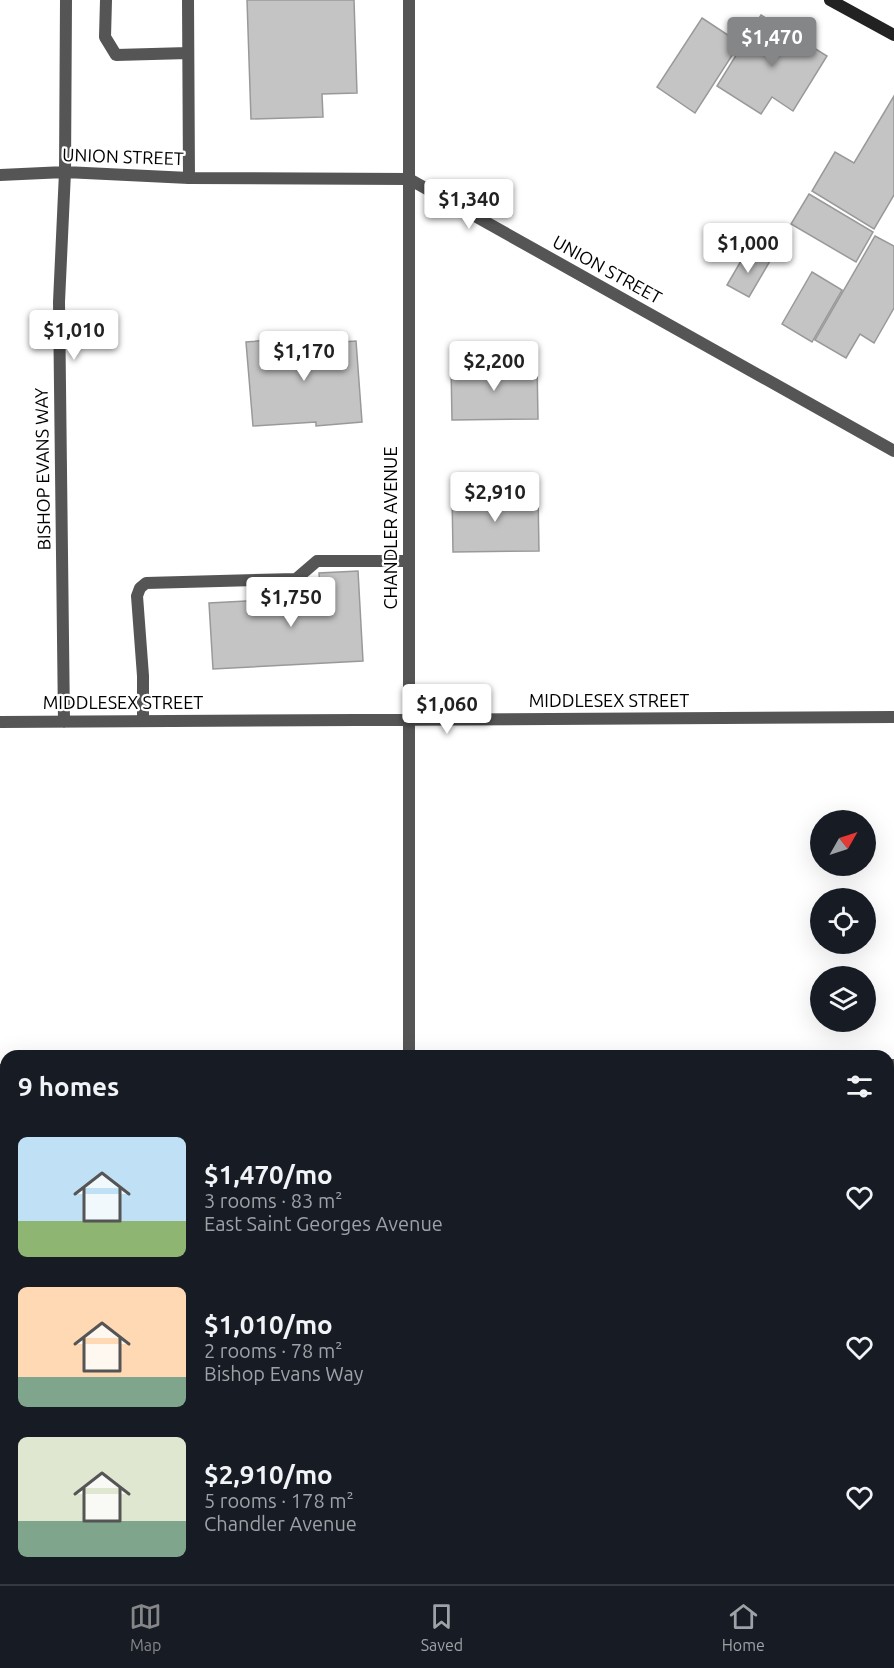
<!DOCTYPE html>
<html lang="en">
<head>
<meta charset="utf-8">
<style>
	body { margin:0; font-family:Ubuntu,sans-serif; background:#242831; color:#f1f3f6; height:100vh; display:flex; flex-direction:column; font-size:22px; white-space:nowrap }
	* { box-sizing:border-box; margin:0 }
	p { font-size:20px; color:#9ea1a6 }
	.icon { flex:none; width:33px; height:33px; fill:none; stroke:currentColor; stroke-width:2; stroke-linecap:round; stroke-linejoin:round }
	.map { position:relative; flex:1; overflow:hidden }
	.details { position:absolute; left:0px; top:1050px; width:894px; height:534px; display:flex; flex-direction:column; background:#171b24; border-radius:18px 18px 0 0; box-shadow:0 6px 24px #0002 }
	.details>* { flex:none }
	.needle { width:39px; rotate:51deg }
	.buttons { position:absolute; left:810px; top:810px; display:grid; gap:12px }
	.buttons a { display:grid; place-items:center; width:66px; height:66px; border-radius:50%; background:#171b24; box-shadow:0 6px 24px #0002; font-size:30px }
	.price { position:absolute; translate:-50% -51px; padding:0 14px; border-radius:6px; background:#fff; color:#222; font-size:20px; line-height:39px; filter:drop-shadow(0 2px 3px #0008) }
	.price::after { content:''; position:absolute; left:50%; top:36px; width:18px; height:14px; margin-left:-9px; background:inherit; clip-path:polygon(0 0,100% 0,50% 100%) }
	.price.selected { background:#858687; color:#fff }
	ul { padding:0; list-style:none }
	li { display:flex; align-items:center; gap:18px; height:150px; padding:0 18px }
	li span { display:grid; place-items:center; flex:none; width:168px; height:120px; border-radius:9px; color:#555 }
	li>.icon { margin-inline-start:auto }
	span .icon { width:72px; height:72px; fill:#fffc; stroke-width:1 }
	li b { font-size:26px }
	h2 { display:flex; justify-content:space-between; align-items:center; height:72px; padding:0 18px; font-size:26px }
	.menu { display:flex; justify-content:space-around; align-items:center; height:84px; border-top:2px solid #363941; background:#171b24; font-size:16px; color:#9ea1a6 }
	.menu a { display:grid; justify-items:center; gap:3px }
	.menu .selected { color:#858687 }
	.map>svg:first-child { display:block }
	.building { fill:#c4c4c4; stroke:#999; stroke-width:1.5 }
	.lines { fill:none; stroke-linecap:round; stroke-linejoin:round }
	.lane { stroke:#555; stroke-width:12 }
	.street { stroke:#555; stroke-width:12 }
	.secondary { stroke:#222; stroke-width:12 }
	.labels { text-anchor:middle; stroke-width:4.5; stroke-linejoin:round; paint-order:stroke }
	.street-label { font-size:18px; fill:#000; stroke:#fff }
</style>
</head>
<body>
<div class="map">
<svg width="894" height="1584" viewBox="0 0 894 1584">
	<rect width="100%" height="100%" fill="#fff"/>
	<!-- building -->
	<path class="building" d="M247,0h107l3,93 -35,1 1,23 -72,2z
		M761,15l66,41 -34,55 -21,-14 -11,17 -44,-28z
		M702,18l38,25 -45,70 -38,-26z
		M894,96v99l-20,34 -62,-38 23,-39 19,11z
		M809,194l64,38 -17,30 -65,-38z
		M875,236l19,10v62l-20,35 -14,-9 -14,24 -31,-18z
		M756,253l14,8 -21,36 -22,-12 18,-31 8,5z
		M812,272l30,18 -30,52 -30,-18z
		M309,337l1,7 46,-3 6,81 -46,4v-4l-63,4 -7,-84z
		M537,363l1,56 -86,1 -1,-56z
		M452,494h86l1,57 -86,1z
		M358,571l5,90 -150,8 -4,-66 112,-6 -2,-24z"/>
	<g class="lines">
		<!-- lane -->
		<path class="lane" d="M106,0l-1,37 11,18 72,-2
			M188,0l1,178
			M143,721v-45l-6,-80 3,-8 6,-5 150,-4 21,-18h92"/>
		<!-- street -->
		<path class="street" d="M409,0v1056
			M0,175l65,-3 124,6 220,1 485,272
			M0,722l894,-5
			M64,722l-5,-420 6,-130 1,-172
			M888,1065h6
			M0,1070h6
			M888,1393h6
			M0,1395h6
			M409,1578v6"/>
		<!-- secondary -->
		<path class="secondary" d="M830,0l64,35"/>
	</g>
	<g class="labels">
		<!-- street labels -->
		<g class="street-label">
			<text transform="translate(123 157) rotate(2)" y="6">UNION STREET</text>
			<text transform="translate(607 270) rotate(29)" y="6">UNION STREET</text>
			<text transform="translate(43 469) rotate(-91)" y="6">BISHOP EVANS WAY</text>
			<text transform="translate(391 528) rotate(-90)" y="6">CHANDLER AVENUE</text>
			<text x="609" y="707">MIDDLESEX STREET</text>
			<text x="123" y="709">MIDDLESEX STREET</text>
		</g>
	</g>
</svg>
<div class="buttons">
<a><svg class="needle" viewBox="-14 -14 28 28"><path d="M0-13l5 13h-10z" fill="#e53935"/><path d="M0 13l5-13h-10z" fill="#9ea1a6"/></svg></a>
<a><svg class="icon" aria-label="locate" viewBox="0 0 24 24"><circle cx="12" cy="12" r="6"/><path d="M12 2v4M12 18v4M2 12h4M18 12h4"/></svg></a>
<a><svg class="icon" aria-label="layers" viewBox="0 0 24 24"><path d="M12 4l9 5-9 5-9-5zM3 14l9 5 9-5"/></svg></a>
</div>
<b class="price selected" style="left:772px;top:68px">$1,470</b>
<b class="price" style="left:469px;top:230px">$1,340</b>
<b class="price" style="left:748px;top:274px">$1,000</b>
<b class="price" style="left:74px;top:361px">$1,010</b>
<b class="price" style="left:304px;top:382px">$1,170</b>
<b class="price" style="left:494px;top:392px">$2,200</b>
<b class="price" style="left:495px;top:523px">$2,910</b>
<b class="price" style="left:291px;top:628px">$1,750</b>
<b class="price" style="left:447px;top:735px">$1,060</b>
<section class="details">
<h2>9 homes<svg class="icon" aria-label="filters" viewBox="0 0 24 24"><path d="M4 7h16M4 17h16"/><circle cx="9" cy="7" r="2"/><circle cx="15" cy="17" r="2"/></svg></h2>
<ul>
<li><span style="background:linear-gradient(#bfe0f5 70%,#8fb573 0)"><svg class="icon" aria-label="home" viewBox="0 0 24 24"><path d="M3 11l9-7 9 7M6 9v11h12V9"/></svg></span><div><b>$1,470/mo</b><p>3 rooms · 83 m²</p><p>East Saint Georges Avenue</p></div><svg class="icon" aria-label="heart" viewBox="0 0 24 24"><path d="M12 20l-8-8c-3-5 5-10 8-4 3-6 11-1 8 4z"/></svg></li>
<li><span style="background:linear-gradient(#ffd9b3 75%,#7fa58c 0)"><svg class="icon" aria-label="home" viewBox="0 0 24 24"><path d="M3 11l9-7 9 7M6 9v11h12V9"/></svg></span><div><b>$1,010/mo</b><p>2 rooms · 78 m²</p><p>Bishop Evans Way</p></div><svg class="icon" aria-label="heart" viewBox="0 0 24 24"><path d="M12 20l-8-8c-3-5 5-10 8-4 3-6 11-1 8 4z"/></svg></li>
<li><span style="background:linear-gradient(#dfe7d0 70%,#7fa58c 0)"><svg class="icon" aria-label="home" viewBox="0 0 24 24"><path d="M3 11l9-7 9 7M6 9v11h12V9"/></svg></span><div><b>$2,910/mo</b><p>5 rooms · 178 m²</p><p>Chandler Avenue</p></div><svg class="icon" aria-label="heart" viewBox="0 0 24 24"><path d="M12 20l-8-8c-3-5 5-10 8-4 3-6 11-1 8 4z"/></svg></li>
</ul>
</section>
</div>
<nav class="menu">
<a class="selected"><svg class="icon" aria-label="map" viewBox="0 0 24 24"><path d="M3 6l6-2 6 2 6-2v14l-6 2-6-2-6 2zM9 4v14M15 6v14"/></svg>Map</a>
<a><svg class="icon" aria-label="saved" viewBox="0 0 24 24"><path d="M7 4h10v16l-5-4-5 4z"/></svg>Saved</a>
<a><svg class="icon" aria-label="home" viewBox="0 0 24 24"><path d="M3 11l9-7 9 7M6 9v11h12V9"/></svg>Home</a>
</nav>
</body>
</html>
